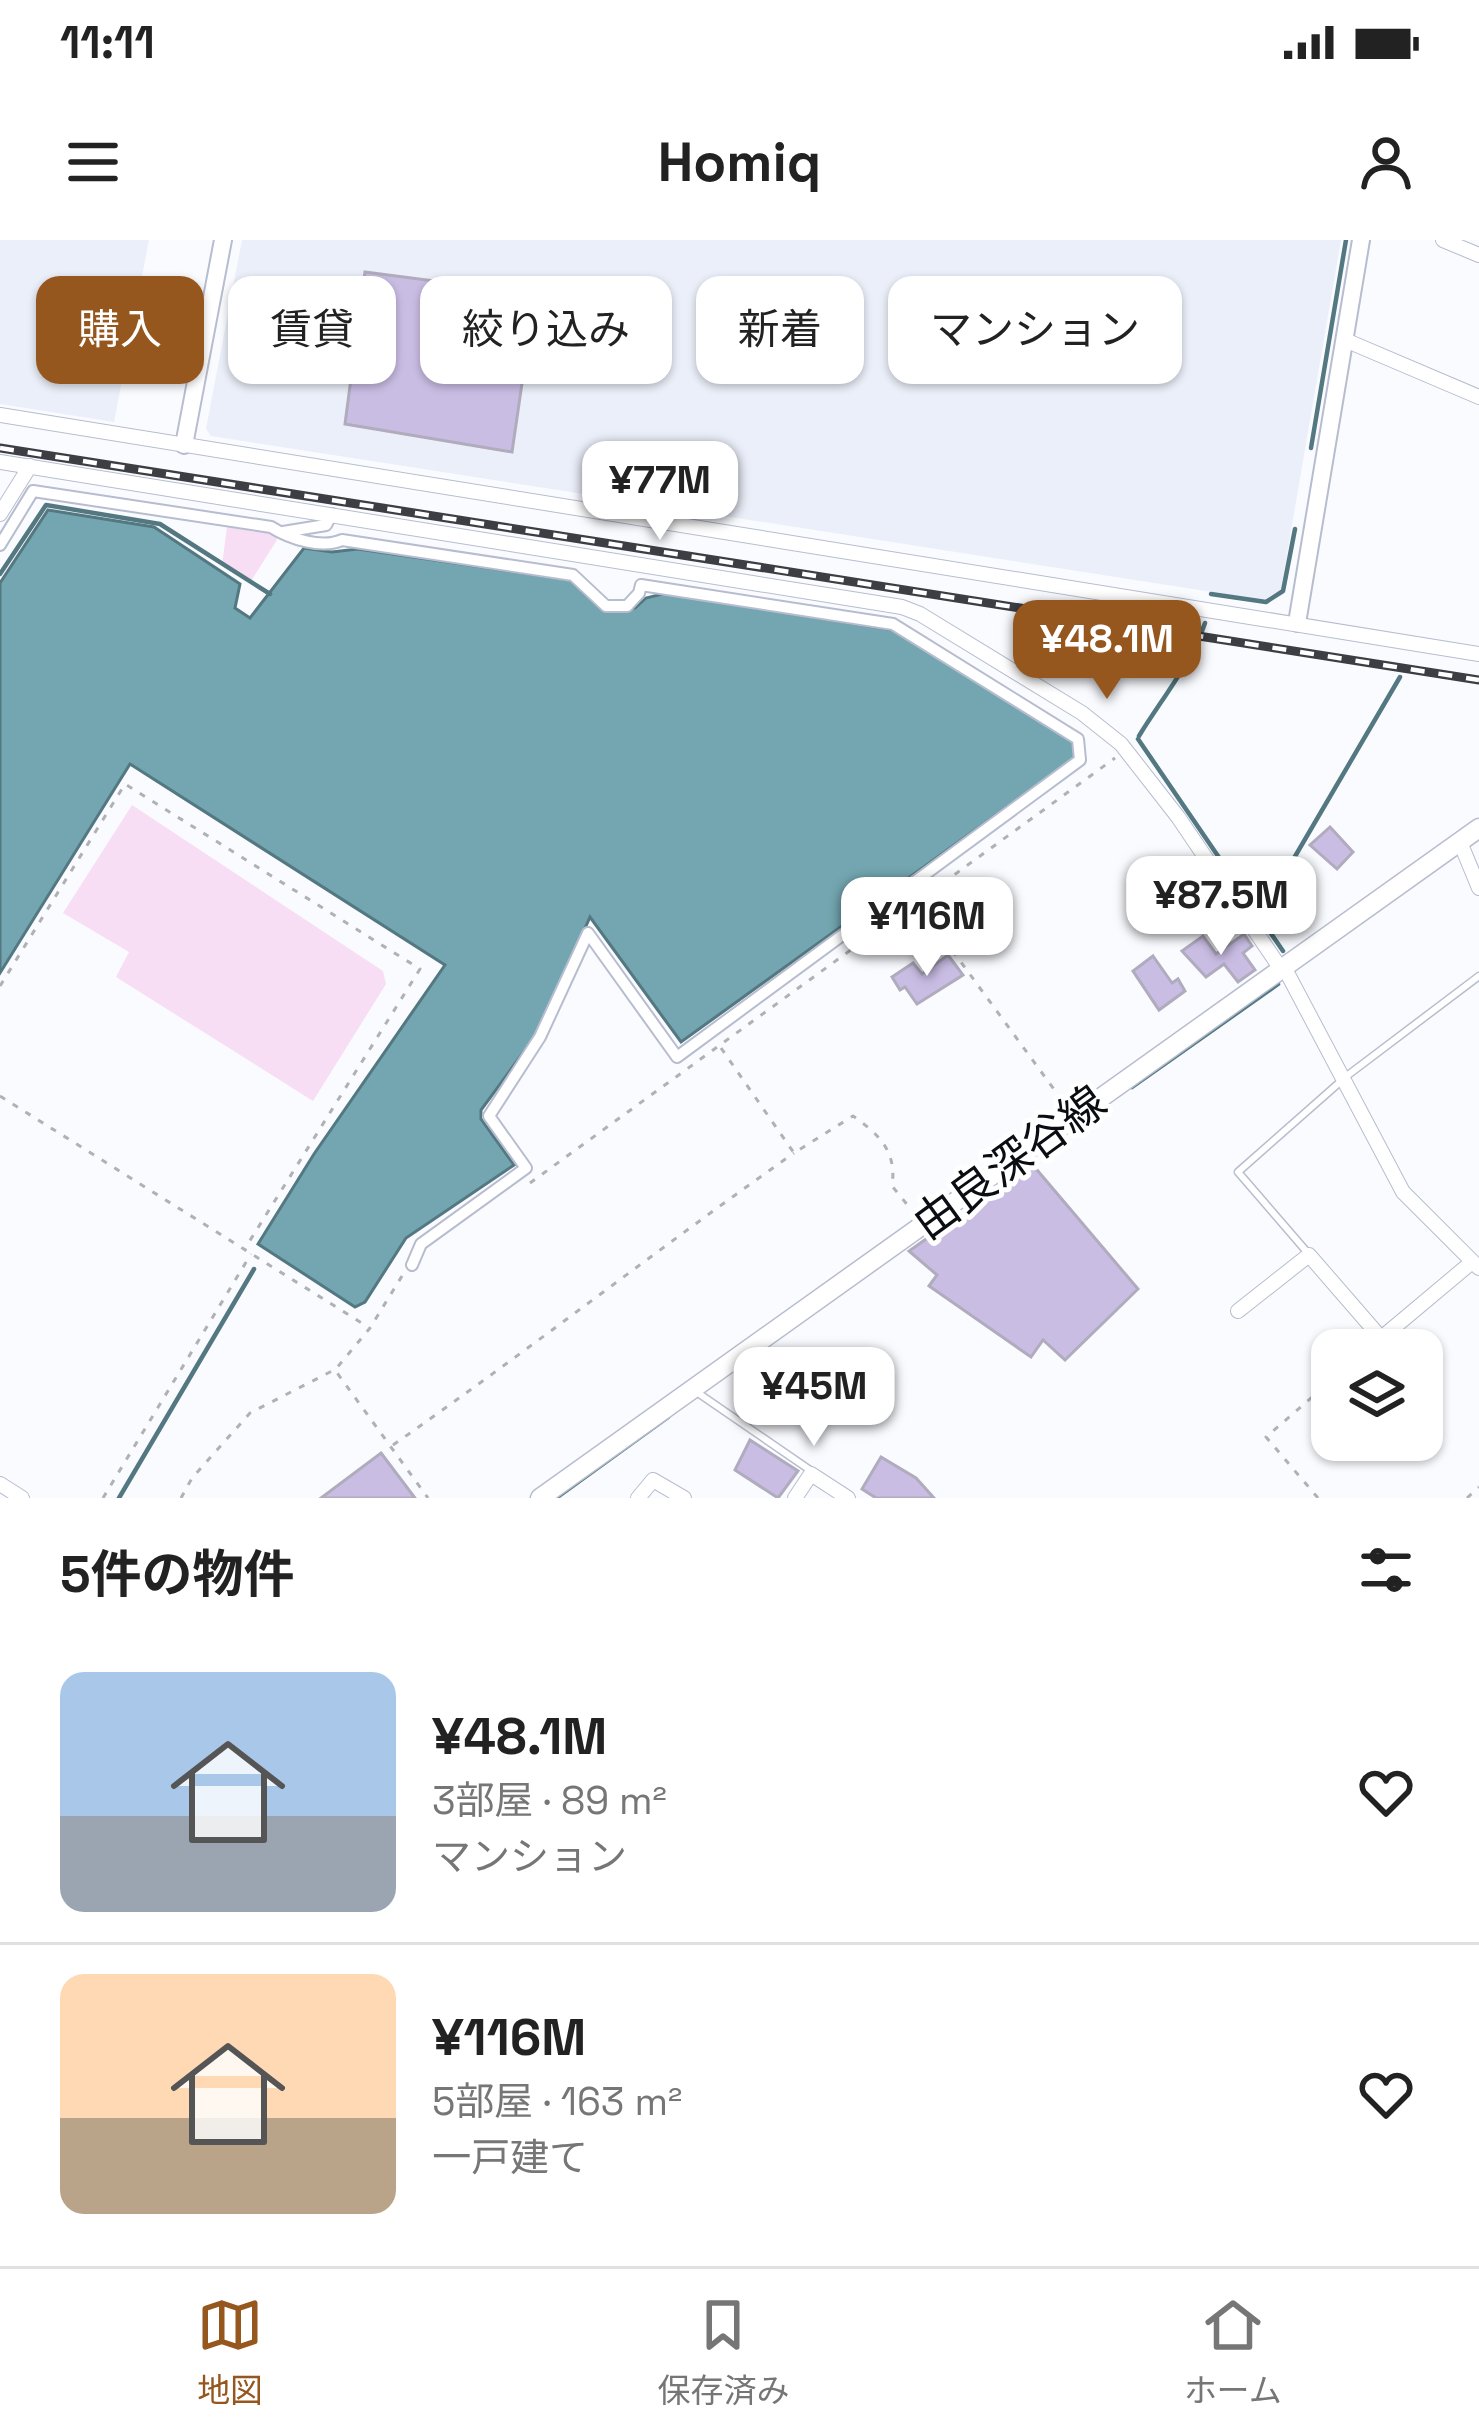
<!DOCTYPE html>
<html lang="ja">
<head>
<meta charset="utf-8">
<style>
	body { margin:0; font-family:"Space Grotesk","Noto Sans JP",sans-serif; background:#f6f6f6; color:#222; height:100vh; display:flex; flex-direction:column; font-size:45px; white-space:nowrap }
	* { box-sizing:border-box; margin:0 }
	p { font-size:39px; color:#767676 }
	.icon { flex:none; width:66px; height:66px; fill:none; stroke:currentColor; stroke-width:2; stroke-linecap:round; stroke-linejoin:round }
	.map { position:relative; height:1258px; overflow:hidden }
	.side { display:flex; flex-direction:column; background:#fff; flex:1 }
	.side>* { flex:none }
	.top-card { position:absolute; left:36px; top:36px; width:1407px; height:108px; display:flex; gap:24px }
	.tools { position:absolute; left:1311px; top:1089px; display:grid; gap:24px }
	.tools a { display:grid; place-items:center; width:132px; height:132px; border-radius:24px; background:#fff; box-shadow:0 3px 9px #0004; font-size:60px }
	.price { position:absolute; translate:-50% -102px; padding:0 27px; border-radius:24px; background:#fff; color:#222; font-size:39px; line-height:78px; filter:drop-shadow(0 3px 6px #0008) }
	.price::after { content:''; position:absolute; left:50%; top:72px; width:36px; height:27px; margin-left:-18px; background:inherit; clip-path:polygon(0 0,100% 0,50% 100%) }
	.price.current { background:#96571f; color:#fff }
	ul { padding:0; list-style:none }
	li { display:flex; align-items:center; gap:36px; height:300px; padding:0 60px }
	li+li { border-top:3px solid #e0e0e0 }
	li span { display:grid; place-items:center; flex:none; width:336px; height:240px; border-radius:24px; color:#555 }
	li>.icon { margin-inline-start:auto }
	span .icon { width:144px; height:144px; fill:#fffc; stroke-width:1 }
	li b { font-size:51px }
	h2 { display:flex; justify-content:space-between; align-items:center; height:144px; padding:0 60px; font-size:51px }
	.tag { padding:0 42px; border-radius:24px; background:#fff; box-shadow:0 3px 9px #0004; font-size:42px; line-height:108px }
	.tag.current { background:#96571f; color:#fff }
	.status { display:flex; justify-content:space-between; align-items:center; height:84px; padding:0 60px; background:#fff; direction:ltr }
	.status svg { height:33px; fill:currentColor }
	header { display:flex; justify-content:space-between; align-items:center; height:156px; padding:0 60px; background:#fff; font-size:54px; font-weight:700 }
	.dock { display:flex; justify-content:space-around; align-items:center; height:168px; border-top:3px solid #e0e0e0; background:#fff; font-size:33px; color:#767676 }
	.dock a { display:grid; justify-items:center; gap:6px }
	.dock .current { color:#96571f }
	.map>svg:first-child { display:block }
	.built { fill:#ebeff9 }
	.green { fill:#f7def4 }
	.water { fill:#73a6b0; stroke:#547881; stroke-width:3 }
	.lines { fill:none; stroke-linecap:round; stroke-linejoin:round }
	.stream { stroke:#547881; stroke-width:4.5 }
	.building { fill:#c9bde4; stroke:#b0abbd; stroke-width:3 }
	.service-casing { stroke:#b7bdcf; stroke-width:9 }
	.pedestrian-casing { stroke:#b7bdcf; stroke-width:14 }
	.minor-casing { stroke:#b7bdcf; stroke-width:16 }
	.tertiary-casing { stroke:#b7bdcf; stroke-width:20 }
	.secondary-casing { stroke:#b7bdcf; stroke-width:21 }
	.path { stroke:#afb1b5; stroke-width:3; stroke-dasharray:6 9; stroke-linecap:butt }
	.service { stroke:#fff; stroke-width:6 }
	.pedestrian { stroke:#fff; stroke-width:10 }
	.minor { stroke:#fff; stroke-width:14 }
	.tertiary { stroke:#fff; stroke-width:16 }
	.secondary { stroke:#fff; stroke-width:18 }
	.rail-casing { stroke:#3c3e44; stroke-width:9 }
	.rail { stroke:#fff; stroke-width:4.5; stroke-dasharray:14; stroke-linecap:butt }
	.labels { text-anchor:middle; stroke-width:10; stroke-linejoin:round; paint-order:stroke }
	.street-label { font-size:45px; fill:#0b0d13; stroke:#fff }
</style>
</head>
<body>
<div class="status"><b>11:11</b><svg viewBox="0 0 49 12"><path d="M0 12V9h3v3zM5 12V6h3v6zM10 12V3h3v9zM15 12V0h3v12zM26 1h20v11H26zM47 4h2v5h-2z"/></svg></div>
<header><svg class="icon" aria-label="menu" viewBox="0 0 24 24"><path d="M4 6h16M4 12h16M4 18h16"/></svg>Homiq<svg class="icon" aria-label="person" viewBox="0 0 24 24"><circle cx="12" cy="8" r="4"/><path d="M4 21q1-7 8-7t8 7"/></svg></header>
<div class="map">
<svg width="1479" height="1258" viewBox="0 0 1479 1258">
	<rect width="100%" height="100%" fill="#fafbff"/>
	<!-- built -->
	<path class="built" d="M0,0h149l-35,182 -114,-18z
		M242,0h1099l-60,349 -17,11 -1053,-164 -5,-7z"/>
	<!-- green -->
	<path class="green" d="M227,287l48,7 2,6 -26,41 -29,-16z
		M132,565l251,166 3,13 -73,117 -197,-124 13,-25 -66,-39z"/>
	<!-- water -->
	<path class="water" d="M48,270l106,17 86,57 -5,24 15,10 54,-70 28,4 26,-3 214,31 31,28h32l11,-10 20,-5 228,37 180,110 1,18 -394,284 -91,-125 -50,113 -59,80v9l33,46 -108,73 -41,64 -10,5 -97,-63 56,-90 131,-189 -315,-201 -130,209v-390z"/>
	<g class="lines">
		<!-- stream -->
		<path class="stream" d="M1311,208l35,-208
			M0,334l46,-69 114,19 110,70
			M1211,354l55,8 17,-11 12,-62
			M1139,496c22,-36 53,-74 66,-113
			M1138,499l145,212
			M1273,654l127,-217
			M1132,847l146,-103
			M119,1258l135,-229
			M556,1258l112,-81"/>
	</g>
	<!-- building -->
	<path class="building" d="M365,32l170,22 -23,158 -167,-28z
		M1330,587l23,25 -16,17 -27,-24z
		M1244,694l8,12 -9,7 12,17 -17,12 -14,-18 -18,13 -24,-26 21,-15 13,18z
		M948,715l15,20 -46,29 -12,-17 -5,3 -8,-13 21,-14 9,11z
		M1153,716l19,27 6,-4 7,12 -26,19 -26,-39z
		M1032,924l106,125 -73,71 -22,-20 -12,17 -102,-71 8,-11 -28,-24z
		M750,1200l48,31 -20,27 -43,-28z
		M381,1213l34,45h-94z
		M881,1217l35,21 18,20h-58l-14,-9z"/>
	<g class="lines">
		<!-- service casing -->
		<g class="service-casing">
			<path id="service" d="M1307,1012l-69,-80 110,-97 131,-99
				M698,1153l112,77"/>
		</g>
		<!-- pedestrian casing -->
		<g class="pedestrian-casing">
			<path id="pedestrian" d="M283,292l43,-7 6,-11
				M0,305l33,-54 238,36c19,12 51,22 71,13l231,35 33,31h21l12,-13 2,-8 252,39 185,115 2,21 -403,297 -89,-124 -48,104 -51,79 37,52 -105,76 -9,21"/>
		</g>
		<!-- minor casing -->
		<g class="minor-casing">
			<path id="minor" d="M1443,0l36,15
				M1345,100l134,57
				M0,175l1479,239
				M0,222l902,145 18,7 162,99 39,31 57,73 103,152
				M0,274l30,-48
				M1460,602l19,46
				M1284,727l119,225 76,76
				M1238,1071l71,-56 72,83
				M1367,1110l105,-88
				M0,1244l22,14
				M638,1258l15,-18 31,18
				M795,1258l16,-24 37,24"/>
		</g>
		<!-- tertiary casing -->
		<g class="tertiary-casing">
			<path id="tertiary" d="M184,205l39,-205
				M1297,383l64,-383"/>
		</g>
		<!-- secondary casing -->
		<g class="secondary-casing">
			<path id="secondary" d="M540,1258l939,-670"/>
		</g>
		<!-- path -->
		<path class="path" d="M917,662l147,201
			M0,746l125,-202 295,185 -176,281
			M721,808l73,105 59,-37c27,19 44,36 39,70l22,27
			M0,856l368,231
			M530,943l585,-425
			M402,1036l-32,52 -35,42 93,128
			M393,1205c136,-95 266,-197 401,-292
			M103,1258l148,-244
			M181,1258l11,-20 58,-65 82,-42
			M1318,1258l-52,-61 66,-57
			M1467,1258l12,-11"/>
		<!-- service -->
		<use href="#service" class="service"/>
		<!-- pedestrian -->
		<use href="#pedestrian" class="pedestrian"/>
		<!-- minor -->
		<use href="#minor" class="minor"/>
		<!-- tertiary -->
		<use href="#tertiary" class="tertiary"/>
		<!-- secondary -->
		<use href="#secondary" class="secondary"/>
		<!-- rail casing -->
		<g class="rail-casing">
			<path id="rail" d="M0,208l1479,232"/>
		</g>
		<!-- rail -->
		<use href="#rail" class="rail"/>
	</g>
	<g class="labels">
		<!-- street labels -->
		<g class="street-label">
			<text transform="translate(1009 922) rotate(-36)" y="16">由良深谷線</text>
		</g>
	</g>
</svg>
<div class="tools">
<a><svg class="icon" aria-label="layers" viewBox="0 0 24 24"><path d="M12 4l9 5-9 5-9-5zM3 14l9 5 9-5"/></svg></a>
</div>
<b class="price" style="left:660px;top:303px">¥77M</b>
<b class="price current" style="left:1107px;top:462px">¥48.1M</b>
<b class="price" style="left:1221px;top:718px">¥87.5M</b>
<b class="price" style="left:927px;top:739px">¥116M</b>
<b class="price" style="left:814px;top:1209px">¥45M</b>
<div class="top-card">
<a class="tag current">購入</a>
<a class="tag">賃貸</a>
<a class="tag">絞り込み</a>
<a class="tag">新着</a>
<a class="tag">マンション</a>
</div>
</div>
<section class="side">
<h2>5件の物件<svg class="icon" aria-label="filters" viewBox="0 0 24 24"><path d="M4 7h16M4 17h16"/><circle cx="9" cy="7" r="2"/><circle cx="15" cy="17" r="2"/></svg></h2>
<ul>
<li><span style="background:linear-gradient(#a9c7e8 60%,#9aa5b1 0)"><svg class="icon" aria-label="home" viewBox="0 0 24 24"><path d="M3 11l9-7 9 7M6 9v11h12V9"/></svg></span><div><b>¥48.1M</b><p>3部屋 · 89 m²</p><p>マンション</p></div><svg class="icon" aria-label="heart" viewBox="0 0 24 24"><path d="M12 20l-8-8c-3-5 5-10 8-4 3-6 11-1 8 4z"/></svg></li>
<li><span style="background:linear-gradient(#ffd9b3 60%,#b9a48a 0)"><svg class="icon" aria-label="home" viewBox="0 0 24 24"><path d="M3 11l9-7 9 7M6 9v11h12V9"/></svg></span><div><b>¥116M</b><p>5部屋 · 163 m²</p><p>一戸建て</p></div><svg class="icon" aria-label="heart" viewBox="0 0 24 24"><path d="M12 20l-8-8c-3-5 5-10 8-4 3-6 11-1 8 4z"/></svg></li>
</ul>
</section>
<nav class="dock">
<a class="current"><svg class="icon" aria-label="map" viewBox="0 0 24 24"><path d="M3 6l6-2 6 2 6-2v14l-6 2-6-2-6 2zM9 4v14M15 6v14"/></svg>地図</a>
<a><svg class="icon" aria-label="saved" viewBox="0 0 24 24"><path d="M7 4h10v16l-5-4-5 4z"/></svg>保存済み</a>
<a><svg class="icon" aria-label="home" viewBox="0 0 24 24"><path d="M3 11l9-7 9 7M6 9v11h12V9"/></svg>ホーム</a>
</nav>
</body>
</html>
